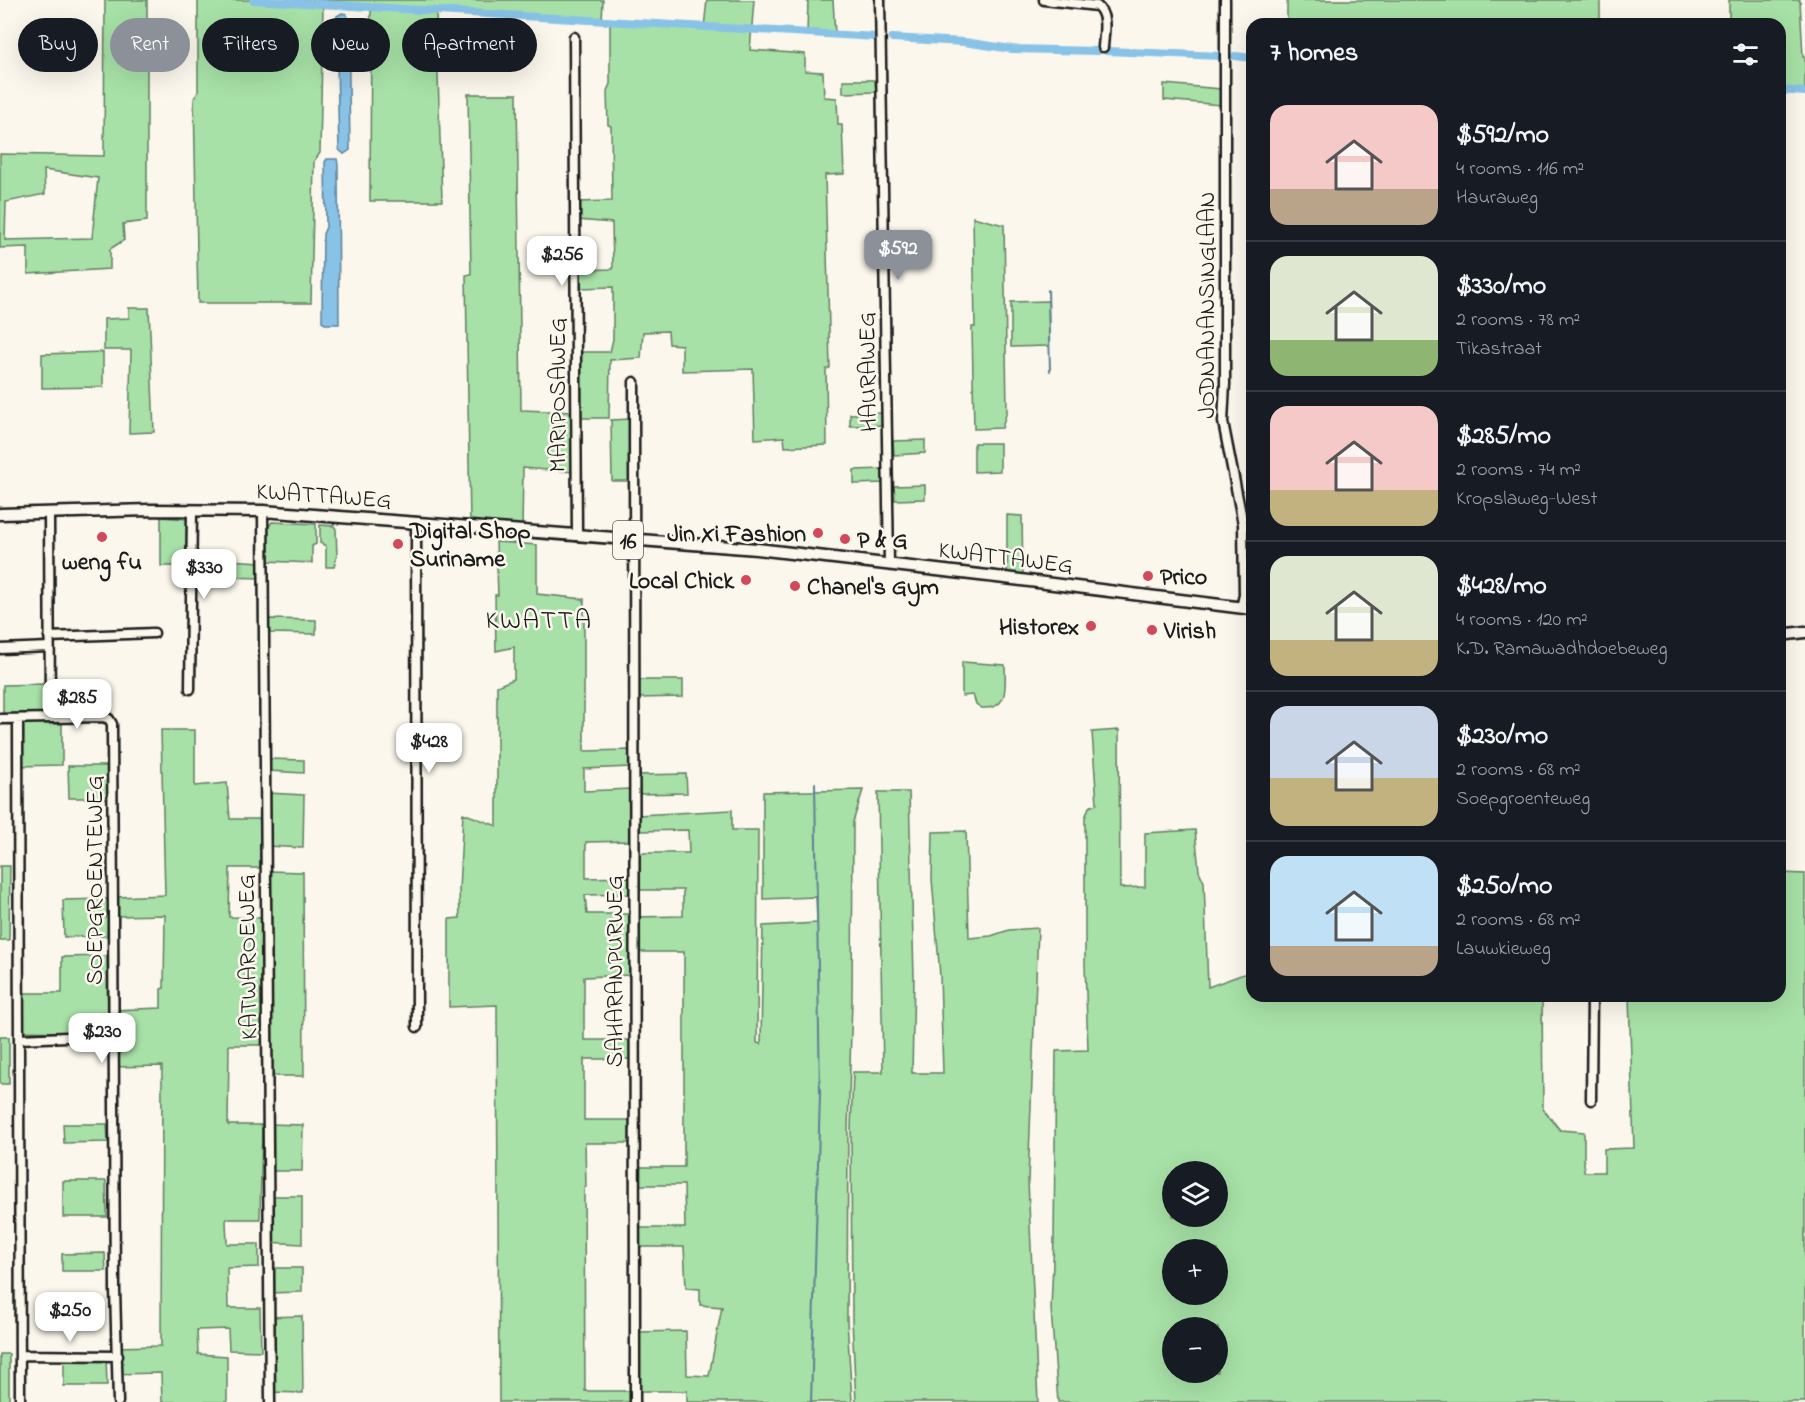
<!DOCTYPE html>
<html lang="en">
<head>
<meta charset="utf-8">
<style>
	body { margin:0; font-family:"Indie Flower",sans-serif; background:#20242c; color:#f1f3f6; height:100vh; display:flex; flex-direction:column; font-size:22px; white-space:nowrap }
	* { box-sizing:border-box; margin:0 }
	p { font-size:20px; color:#9ea1a6 }
	.icon { flex:none; width:33px; height:33px; fill:none; stroke:currentColor; stroke-width:2; stroke-linecap:round; stroke-linejoin:round }
	.map { position:relative; flex:1; overflow:hidden }
	.details { position:absolute; left:1246px; top:18px; width:540px; height:984px; display:flex; flex-direction:column; background:#171b24; border-radius:18px; box-shadow:0 6px 24px #0002 }
	.details>* { flex:none }
	.hud { position:absolute; left:18px; top:18px; width:570px; height:54px; display:flex; gap:12px }
	.fabs { position:absolute; left:1162px; top:1161px; display:grid; gap:12px }
	.fabs a { display:grid; place-items:center; width:66px; height:66px; border-radius:50%; background:#171b24; box-shadow:0 6px 24px #0002; font-size:30px }
	.price { position:absolute; translate:-50% -51px; padding:0 14px; border-radius:12px; background:#fff; color:#222; font-size:20px; line-height:39px; filter:drop-shadow(0 2px 3px #0008) }
	.price::after { content:''; position:absolute; left:50%; top:36px; width:18px; height:14px; margin-left:-9px; background:inherit; clip-path:polygon(0 0,100% 0,50% 100%) }
	.price.active { background:#8c9099; color:#fff }
	ul { padding:0; list-style:none }
	li { display:flex; align-items:center; gap:18px; height:150px; padding:0 24px }
	li+li { border-top:2px solid #363941 }
	li span { display:grid; place-items:center; flex:none; width:168px; height:120px; border-radius:18px; color:#555 }
	li>.icon { margin-inline-start:auto }
	span .icon { width:72px; height:72px; fill:#fffc; stroke-width:1 }
	li b { font-size:26px }
	h2 { display:flex; justify-content:space-between; align-items:center; height:72px; padding:0 24px; font-size:26px }
	.pill { padding:0 21px; border-radius:27px; background:#171b24; box-shadow:0 6px 24px #0002; font-size:21px; line-height:54px }
	.pill.active { background:#8c9099; color:#fff }
	.map>svg:first-child { display:block }
	.green { fill:#a7e1a7; stroke:#627e62; stroke-width:1.5; fill-rule:evenodd }
	.water { fill:#88c2e7; stroke:#5d8096; stroke-width:1.5 }
	.lines { fill:none; stroke-linecap:round; stroke-linejoin:round }
	.stream { stroke:#5d8096; stroke-width:2 }
	.canal { stroke:#88c2e7; stroke-width:8 }
	.minor-casing { stroke:#1c1c1c; stroke-width:13 }
	.major-casing { stroke:#1c1c1c; stroke-width:15 }
	.minor { stroke:#fbf7ec; stroke-width:8 }
	.major { stroke:#fbf7ec; stroke-width:10 }
	.poi-dot { fill:#d1495b; stroke:#fbf7ec; stroke-width:2 }
	.labels { text-anchor:middle; stroke-width:5; stroke-linejoin:round; paint-order:stroke }
	.shield { fill:#fbf7ec; stroke:#5f5e5a; stroke-width:1.5 }
	.shield-label { font-size:22px; font-weight:bold; fill:#1c1c1c }
	.street-label { font-size:24px; fill:#1c1c1c; stroke:#fbf7ec }
	.poi-label { font-size:24px; font-weight:bold; fill:#1c1c1c; stroke:#fbf7ec; text-anchor:start }
	.quarter-label { font-size:27px; letter-spacing:1.5px; fill:#1c1c1c; stroke:#fbf7ec }
</style>
</head>
<body>
<div class="map">
<svg width="1805" height="1402" viewBox="0 0 1805 1402">
	<rect width="100%" height="100%" fill="#fbf7ec"/>
	<filter id="ink" filterUnits="userSpaceOnUse"><feTurbulence type="fractalNoise" baseFrequency=".0167" numOctaves="2"/><feDisplacementMap in="SourceGraphic" scale="12" xChannelSelector="R" yChannelSelector="G"/><feConvolveMatrix kernelMatrix="1 2 1 2 8 2 1 2 1" color-interpolation-filters="sRGB"/></filter>
	<g filter="url(#ink)">
		<!-- green -->
		<path class="green" d="M105,0h42v221l-24,3 1,16 -14,9v20l-82,5v-27l-28,1v-94l104,2zM44,170l54,8 -6,60 -87,2 1,-38 39,-8z
			M198,0h405l-1,21 -166,-9 6,189h-72l1,-193 -48,-3 -3,148 -6,8 -3,142h-113l-4,-204 4,-7z
			M707,0h47l-4,50 55,4v17l18,1 1,25 13,1 1,27h4l2,49 -19,1 5,193 -4,1 1,76 -42,2 -1,-10 -29,2 -2,-70 -71,2v-26l-13,-1 -1,-13 -25,1 -2,26 -31,2 -1,58h-29v-66h30l3,-13v-52l-34,1v-18l34,-1 -1,-46 -34,-3 -1,-18 35,-1 -1,-75 -3,-1 -1,-34 3,-7v-62l94,5z
			M808,0h25l2,35 -28,-2z
			M1287,0h313v24h-313z
			M1729,0h71l3,57h2v35l-24,-2 -1,-66h-51z
			M843,80h32l1,12 -33,1z
			M1164,84l57,5v16l-57,-5z
			M468,94h49l4,316 52,2 1,60 -51,-4 -1,62 -52,-5 -4,-250 5,-1z
			M973,217l31,8 3,186 -5,17 -28,1 -2,-102h3z
			M1048,301l1,45 -38,1v-45z
			M129,308h20l5,124 -25,1 2,-83h-27v-31l25,-1z
			M103,352v35l-61,1v-34z
			M884,413l1,12 -35,1v-12z
			M631,419v62h-19l-1,-61z
			M925,440v13l-31,2 -1,-14z
			M974,443h26v28l-26,1z
			M884,469v14l-30,1v-14z
			M925,485v14l-30,1 -1,-14z
			M1007,515l15,1 1,61 -16,-1z
			M161,517l27,2 1,47h-28z
			M272,522l44,2v20l-4,2v17l-45,-2v-32z
			M320,525l14,1 2,3 1,27 -3,11h-8v-21l-6,-3z
			M496,542l41,3v49l47,5v152l47,-1v17l-47,2v22l47,-2v52l-45,1v36l43,-1v17l-44,1 2,19h43v61l-46,2v63h46v19h-46v61h47v23h-46l1,44h-2l1,204h47v11h-133l-2,-397 -48,2v-88l11,-1 -1,-28 4,-77 34,13v-140l17,-7v-32l-18,4 -1,-56h3z
			M228,560l33,2v16l-33,-1z
			M269,619l47,1v14l-47,-1z
			M962,662l43,3c0,20 5,45 -23,43l-6,-4 -3,-9 -11,1z
			M638,680h45v17l-45,1z
			M46,684l1,20 -4,9 -40,3v-31z
			M62,721v44l-45,1 3,-43z
			M161,730h34v56l32,-3 3,36h30v49h-30l-1,49 33,1v127h-33l-1,80h34l-2,94h-34l1,25h32v23l-32,1 1,40h32l1,43 -32,-1 -1,-21 -31,1 1,24 29,2v46h-65l-1,-29 -48,1v-27l48,-1 1,-280 -49,1v-57l48,-2v-19l3,-1 1,-73 -48,1v-19l48,-2z
			M1119,730l1,158 25,-1v-54l50,-3 4,41 5,11 4,105 44,-16v25h290l1,113 17,21 24,2v40h20v-23l30,-1 -5,-152h151l1,-123 24,1v528h-747l-7,-93 3,-70 2,-188 32,-1 -3,-85v-147l4,-11 8,-3 -5,-72zM1173,1172h45v44h-45zM1173,1250h45v44h-45zM1173,1328h45v44h-45z
			M268,759l36,1v13l-36,-2z
			M68,766h39v32h-38z
			M686,774l1,19 -49,1v-19z
			M863,790l-10,32 -1,179 -4,127 -1,193 5,81h-165v-11h-49v-59l48,-1 1,44 22,1 13,-69 -22,-2v-16l-14,-1 -2,-41h-47v-19h48l-1,-43h-47v-18h47v-215h-48v-35l47,-1v-26h-46v-37h52l-1,-23 -50,1v-16l94,-5v20h26l-1,213 4,1 2,-118 54,-3 -1,-26 -53,2v-107z
			M878,792h31l5,185 -2,96h31l-3,-97 -8,-97 1,-47 33,-1 3,107 22,-2 18,-6 29,-2 -10,253 10,221h-182l-4,-82 -1,-192 2,-56h30z
			M268,793l36,2 -1,53 -35,-2z
			M0,866h10l-1,74h-9z
			M267,871l36,1 1,204h-36z
			M108,899l-1,37 -43,1 -1,-37z
			M107,956l1,73 -7,4 -82,-2 -3,-38h46v-36z
			M0,1037h9v47h-9z
			M63,1124h44l1,18 -44,1z
			M267,1124l36,1 -1,46h-35z
			M63,1181h43l1,36h-44z
			M266,1196h36v48l-36,-2z
			M105,1253l1,18h-44v-17z
			M266,1268h36v24l-36,1z
			M302,1316l1,77 -36,-1 -1,-75z
			M0,1354h9v48h-9z
			M64,1355l42,2 1,29h-43z"/>
		<!-- water -->
		<path class="water" d="M342,13l4,1 2,3 2,133 -6,4 -5,-4 -3,-130 1,-4z
			M327,159h10l1,6 1,159h-14l-3,-3 1,-87 3,-7 -1,-65z"/>
		<g class="lines">
			<!-- stream -->
			<path class="stream" d="M1048,290l2,81
				M811,1402l9,-307 -5,-312"/>
			<!-- canal -->
			<path class="canal" d="M253,0l623,37
				M892,38l72,4 48,7 86,2
				M1107,51l113,5
				M1235,56l17,2
				M1780,90l25,2"/>
			<!-- minor casing -->
			<g class="minor-casing">
				<path id="minor" d="M880,0l9,564
					M1044,0l53,6c11,9 7,27 6,41
					M1225,0v384l-2,38 20,102 1,71 -3,13
					M574,37l3,499
					M634,382l1,1020
					M263,511l7,891
					M49,513l1,204
					M416,522l1,505
					M49,637l105,-4
					M0,649l49,-2
					M190,689l2,-178
					M0,719l103,-2 6,2 3,5 3,565 3,113
					M18,719l2,683
					M19,1039l96,-4
					M1591,1100l1,-104
					M21,1355l97,1"/>
			</g>
			<!-- major casing -->
			<g class="major-casing">
				<path id="major" d="M0,514l150,-4 113,1 77,6 417,32 248,29 247,31
					M1780,635l25,-3"/>
			</g>
			<!-- minor -->
			<use href="#minor" class="minor"/>
			<!-- major -->
			<use href="#major" class="major"/>
		</g>
	</g>
	<!-- markers -->
	<g class="poi-dot">
		<circle cx="818" cy="533" r="6"/>
		<circle cx="102" cy="537" r="6"/>
		<circle cx="845" cy="539" r="6"/>
		<circle cx="398" cy="544" r="6"/>
		<circle cx="1148" cy="576" r="6"/>
		<circle cx="746" cy="580" r="6"/>
		<circle cx="795" cy="586" r="6"/>
		<circle cx="1091" cy="626" r="6"/>
		<circle cx="1152" cy="630" r="6"/>
	</g>
	<g class="labels">
		<!-- shield labels -->
		<rect class="shield" x="613" y="521" width="30" height="38" rx="4.5"/>
		<g class="shield-label">
			<text x="628" y="548">16</text>
		</g>
		<!-- street labels -->
		<g class="street-label">
			<text transform="translate(1206 305) rotate(-90)" y="8">JODNANANSINGLAAN</text>
			<text transform="translate(867 372) rotate(-91)" y="8">HAURAWEG</text>
			<text transform="translate(557 395) rotate(-90)" y="8">MARIPOSAWEG</text>
			<text transform="translate(324 495) rotate(4)" y="8">KWATTAWEG</text>
			<text transform="translate(1006 557) rotate(7)" y="8">KWATTAWEG</text>
			<text transform="translate(94 880) rotate(-90)" y="8">SOEPGROENTEWEG</text>
			<text transform="translate(247 957) rotate(-91)" y="8">KATWAROEWEG</text>
			<text transform="translate(614 971) rotate(-90)" y="8">SAHARANPURWEG</text>
		</g>
		<!-- poi labels -->
		<g class="poi-label">
			<text x="410" y="538">Digital Shop<tspan x="410" dy="28">Suriname</tspan></text>
			<text x="806" y="541" text-anchor="end">Jin Xi Fashion</text>
			<text x="857" y="547">P &amp; G</text>
			<text x="102" y="569" text-anchor="middle">weng fu</text>
			<text x="1160" y="584">Prico</text>
			<text x="734" y="588" text-anchor="end">Local Chick</text>
			<text x="807" y="594">Chanel's Gym</text>
			<text x="1079" y="634" text-anchor="end">Historex</text>
			<text x="1164" y="638">Virish</text>
		</g>
		<!-- quarter labels -->
		<g class="quarter-label">
			<text x="539" y="628">KWATTA</text>
		</g>
	</g>
</svg>
<div class="fabs">
<a><svg class="icon" aria-label="layers" viewBox="0 0 24 24"><path d="M12 4l9 5-9 5-9-5zM3 14l9 5 9-5"/></svg></a>
<a>+</a>
<a>−</a>
</div>
<b class="price active" style="left:898px;top:281px">$592</b>
<b class="price" style="left:562px;top:287px">$256</b>
<b class="price" style="left:204px;top:600px">$330</b>
<b class="price" style="left:77px;top:730px">$285</b>
<b class="price" style="left:429px;top:774px">$428</b>
<b class="price" style="left:102px;top:1064px">$230</b>
<b class="price" style="left:70px;top:1343px">$250</b>
<div class="hud">
<a class="pill">Buy</a>
<a class="pill active">Rent</a>
<a class="pill">Filters</a>
<a class="pill">New</a>
<a class="pill">Apartment</a>
</div>
<section class="details">
<h2>7 homes<svg class="icon" aria-label="filters" viewBox="0 0 24 24"><path d="M4 7h16M4 17h16"/><circle cx="9" cy="7" r="2"/><circle cx="15" cy="17" r="2"/></svg></h2>
<ul>
<li><span style="background:linear-gradient(#f6c9c9 70%,#b9a48a 0)"><svg class="icon" aria-label="home" viewBox="0 0 24 24"><path d="M3 11l9-7 9 7M6 9v11h12V9"/></svg></span><div><b>$592/mo</b><p>4 rooms · 116 m²</p><p>Hauraweg</p></div></li>
<li><span style="background:linear-gradient(#dfe7d0 70%,#8fb573 0)"><svg class="icon" aria-label="home" viewBox="0 0 24 24"><path d="M3 11l9-7 9 7M6 9v11h12V9"/></svg></span><div><b>$330/mo</b><p>2 rooms · 78 m²</p><p>Tikastraat</p></div></li>
<li><span style="background:linear-gradient(#f6c9c9 70%,#c2b280 0)"><svg class="icon" aria-label="home" viewBox="0 0 24 24"><path d="M3 11l9-7 9 7M6 9v11h12V9"/></svg></span><div><b>$285/mo</b><p>2 rooms · 74 m²</p><p>Kropslaweg-West</p></div></li>
<li><span style="background:linear-gradient(#dfe7d0 70%,#c2b280 0)"><svg class="icon" aria-label="home" viewBox="0 0 24 24"><path d="M3 11l9-7 9 7M6 9v11h12V9"/></svg></span><div><b>$428/mo</b><p>4 rooms · 120 m²</p><p>K.D. Ramawadhdoebeweg</p></div></li>
<li><span style="background:linear-gradient(#c9d6e8 60%,#c2b280 0)"><svg class="icon" aria-label="home" viewBox="0 0 24 24"><path d="M3 11l9-7 9 7M6 9v11h12V9"/></svg></span><div><b>$230/mo</b><p>2 rooms · 68 m²</p><p>Soepgroenteweg</p></div></li>
<li><span style="background:linear-gradient(#bfe0f5 75%,#b9a48a 0)"><svg class="icon" aria-label="home" viewBox="0 0 24 24"><path d="M3 11l9-7 9 7M6 9v11h12V9"/></svg></span><div><b>$250/mo</b><p>2 rooms · 68 m²</p><p>Lauwkieweg</p></div></li>
</ul>
</section>
</div>
</body>
</html>
